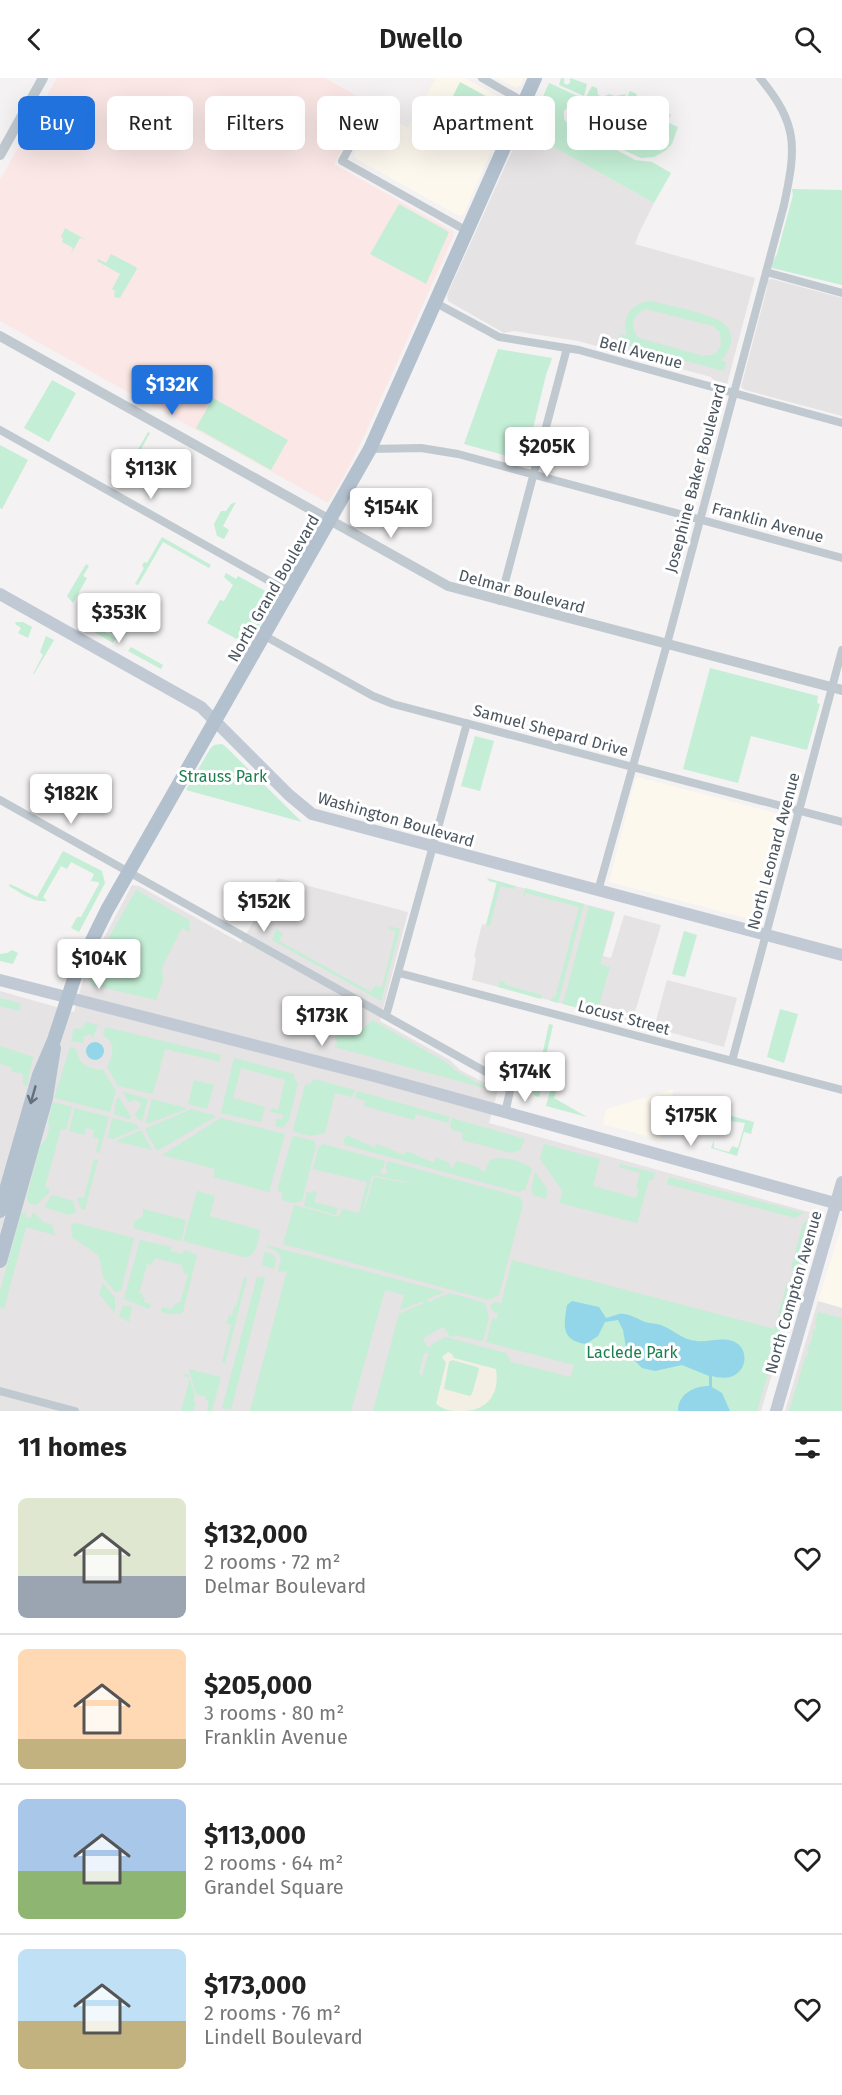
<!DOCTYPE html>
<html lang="en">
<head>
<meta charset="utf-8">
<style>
	body { margin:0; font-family:"Fira Sans",sans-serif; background:#f2f2f2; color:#222; height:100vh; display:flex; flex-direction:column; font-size:22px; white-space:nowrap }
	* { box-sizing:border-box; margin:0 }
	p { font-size:20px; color:#767676 }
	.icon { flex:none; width:33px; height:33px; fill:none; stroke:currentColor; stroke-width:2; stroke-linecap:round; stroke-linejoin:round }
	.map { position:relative; height:1333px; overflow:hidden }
	.details { display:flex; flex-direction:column; background:#fff; flex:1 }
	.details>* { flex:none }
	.top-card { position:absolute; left:18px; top:18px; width:807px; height:54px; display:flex; gap:12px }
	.price { position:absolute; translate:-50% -51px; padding:0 14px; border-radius:6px; background:#fff; color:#222; font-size:20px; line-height:39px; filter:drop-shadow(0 2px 3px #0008) }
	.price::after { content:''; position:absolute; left:50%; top:36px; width:18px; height:14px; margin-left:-9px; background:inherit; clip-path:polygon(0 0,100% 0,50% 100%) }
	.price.selected { background:#2272de; color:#fff }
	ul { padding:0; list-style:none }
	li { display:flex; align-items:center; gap:18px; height:150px; padding:0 18px }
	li+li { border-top:2px solid #e0e0e0 }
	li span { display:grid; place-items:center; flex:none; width:168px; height:120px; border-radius:9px; color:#555 }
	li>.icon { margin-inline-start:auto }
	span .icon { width:72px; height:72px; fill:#fffc; stroke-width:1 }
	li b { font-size:26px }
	h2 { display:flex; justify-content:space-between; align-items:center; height:72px; padding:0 18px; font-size:26px }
	.chip { padding:0 21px; border-radius:9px; background:#fff; box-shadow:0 6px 24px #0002; font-size:21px; line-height:54px }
	.chip.selected { background:#2272de; color:#fff }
	header { display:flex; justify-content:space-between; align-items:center; height:78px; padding:0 18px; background:#fff; font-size:27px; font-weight:600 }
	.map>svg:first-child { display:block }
	.commercial { fill:#fcf8ee }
	.education { fill:#e5e3e4 }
	.medical { fill:#fbe8e6 }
	.green { fill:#c4eed5; fill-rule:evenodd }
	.sand { fill:#f4efe5; fill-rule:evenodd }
	.water { fill:#93d6e9 }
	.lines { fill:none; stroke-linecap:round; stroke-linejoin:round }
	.minor { stroke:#c1c9d0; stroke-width:8 }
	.tertiary { stroke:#c1c9d0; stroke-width:10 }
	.secondary { stroke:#c1cad4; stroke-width:12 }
	.primary { stroke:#b3c1cf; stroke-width:14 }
	.oneway { stroke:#64707b }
	.labels { text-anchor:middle; stroke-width:6; stroke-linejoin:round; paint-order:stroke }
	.street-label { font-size:16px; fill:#4a555f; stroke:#fff }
	.park-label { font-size:16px; fill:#1c7f4f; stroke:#fff }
</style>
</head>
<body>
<header><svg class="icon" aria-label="back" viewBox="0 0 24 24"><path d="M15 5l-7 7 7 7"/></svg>Dwello<svg class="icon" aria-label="search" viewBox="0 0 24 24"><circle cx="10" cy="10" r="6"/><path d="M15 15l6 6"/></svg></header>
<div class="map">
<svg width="842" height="1333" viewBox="0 0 842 1333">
	<rect width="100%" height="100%" fill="#f4f2f2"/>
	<!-- commercial -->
	<path class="commercial" d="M436,0h29l46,26 -47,110 -5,2 -106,-59 25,-45 30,16z
		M497,0h27l-3,7 -5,3z
		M638,699l149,39 2,4 -28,102 -152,-40 26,-102z
		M674,1011l-14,51 -57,-16 3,-15z
		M842,1147v83l-24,-7z"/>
	<!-- education -->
	<path class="education" d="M522,51l132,74 -14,28 -5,13 120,34 -28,106 -11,-2 -5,-5 -133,-36 -64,-10 -10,2 -56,-32 -1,-6z
		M772,201l70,19v118l-97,-26 -4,-3 26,-99v-8z
		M278,800l130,34 -28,109 70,39 10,10 38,20 -9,33 327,91 2,7 -57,190h-761v-420l74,21 10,-35 7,-15 41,-77 7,1 102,57z
		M497,803l118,31 -12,44 8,2 13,-43 37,10 -29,97 -160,-42 4,-22 -2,-1 8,-33 4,1z
		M667,902l70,18 -13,49 -70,-19z
		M818,1223l24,7v103h-57z"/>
	<!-- medical -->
	<path class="medical" d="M57,0h268l42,24 -33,62 119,67 1,4 -90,201 -17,35 -19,32 -328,-182v-141z"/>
	<!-- green -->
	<path class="green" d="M561,0h3v5l3,2 3,-2v-5l17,6 -3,12 -25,-11z
		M460,4l44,24 -8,17 -45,-23z
		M549,5l33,15 -2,6h-9l-7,7v8l6,8 36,17 29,16 17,2 19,11 -17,30 -127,-71z
		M592,8l5,2 1,7 5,2 6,-3 6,2 11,-2 -8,18 -32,-15z
		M630,13l7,3 -2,5 6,3 2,-5 6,2 2,-2 18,8 -3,7 5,3 -4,7 11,5 -6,17 -7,7 -11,6 -13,1 -26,-12 -15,-27 -18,-14 3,-6 34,15z
		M574,29c11,-1 21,9 26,19l-1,8c-11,2 -22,-6 -30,-13l-1,-8z
		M792,111l50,1v95l-70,-17v-5l5,-9 16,-59z
		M399,126l50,28 -23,52 -56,-30z
		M65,150l21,12 -6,-2 -10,18 3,-8 -11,-6 1,-4 -2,-1z
		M111,176l25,13 1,2 -17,29 -6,-1 1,-6 -3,-2 8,-15 -23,-13 1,-2 8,4z
		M649,223c13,2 64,14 74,22 13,10 9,27 -2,37l5,2 -2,9 -105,-28 2,-9 6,1c-6,-17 4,-31 22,-34zM646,231l67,17 7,6 1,14 -6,8 -12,2 -64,-18c-10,-10 -7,-24 7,-29z
		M498,271l54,9 -6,17 -21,86 -61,-17z
		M52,302l24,13 -27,49 -25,-14z
		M213,320l75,42 -17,30 -75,-42z
		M148,354l2,1 -28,50 -21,-11 19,9z
		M0,367l28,15 -26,49 -2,-1z
		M236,424l-13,24 6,4 -5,9 -7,-3 -3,-12 7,-13h5l5,-7z
		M162,459l49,28 -2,3 -46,-26 -25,43 -3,-1 9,-16 -2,-2 2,-4 3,1z
		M86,486l3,2 -6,10 4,2 -14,25 -6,-7z
		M226,495l10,6 2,-3 33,18 3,4 -26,47 -41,-22 13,-23 4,1 9,-16 -9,-8z
		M84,543l32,17 -3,5 -31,-18z
		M16,544h7l9,5 -4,11 -10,-5 3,-5 -6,-4z
		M46,558l8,4 -20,34h-1l10,-19 -3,-3z
		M131,569l32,18 -2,4 -33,-18z
		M710,590l108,28 -1,7 3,1 -13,46 -56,-14 -13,47 -55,-14z
		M475,658l19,5 -14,50 -19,-5z
		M222,666l4,3 76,75 -116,-32 24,-41 4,-4z
		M63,773l39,20 3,12 -26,49 -8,-4 6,-11h4l18,-33 -1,-2 -7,-1 3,-7 -23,-12 -4,7 -6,-3 -18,31 4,4c-13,2 -26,-8 -38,-15l1,-2 27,13z
		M487,800l28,8 -1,3 -14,-3 -10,40 -4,-1 11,-42 -8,-2z
		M525,810l59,16 -26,99 -7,-2 1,-4 3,1 24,-91 -53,-14 -3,6z
		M136,812l53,30 1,12 -8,-4 -20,39 1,13 -7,20 -64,-15 -3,-5 16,-35z
		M589,828l25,7 -14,51 10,3 -13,46 -34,-9z
		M389,848l11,3 -19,72 -109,-61 4,-11 7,4 -4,8 92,51 4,-6 7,1 14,-56 -7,-2z
		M684,853l13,4 -12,42 -13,-3z
		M12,872l6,3 -5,11 -13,-3v-7l7,-1z
		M500,903l5,1v3l37,10 -1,4 -43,-12z
		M0,920l21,6 -2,7 -19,-5z
		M780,931l18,5 -14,49 -17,-6z
		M372,942l75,43 9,8 35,19 -156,-43 -1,-2 4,-1 -3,-6 5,-4h18z
		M86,944l12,3 -5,12 -4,-3 -6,3 1,6 -13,-2 3,-12 9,-1z
		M549,946l4,1 -7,31 13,4 -2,7 -10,-3 -5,-8z
		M105,949l116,28 -2,5 3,2 -57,-13 -12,45 -35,-8 -11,-19c7,-13 9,-23 -4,-32z
		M0,968l33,11 -6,29 -4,-1v-11l-12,-3 1,-4 -12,-3z
		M70,969l6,2c4,17 11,19 27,21l13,21 -6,21 -56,-14z
		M234,980l60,16 1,7 3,2 -9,37 -6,8 -8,-2 2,-8 5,2 1,-5 -12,-3 1,-4 6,2 7,-30 -44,-12 -8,30 32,9 -4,15 -40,-9z
		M556,991l4,3 1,6 -7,20 33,19 -41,-11z
		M543,996l2,2 -6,21 -4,-1 -5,-8 4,-11z
		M314,1001l41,11 -3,7 -17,-4 -10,40 -15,3 -16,-4 -1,-2 12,-45 5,-1z
		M194,1002l20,5 -7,24 -19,-5z
		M357,1013l93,26 -2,6 -32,-9 -2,6 -50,-14 1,-5 -10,-3z
		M124,1014l24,7 -6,22 -3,-1 -4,-6 5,-6 1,-5 -5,-3 -7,2 -6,-9z
		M119,1019l12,20 -2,2 -15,-5 3,-16z
		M152,1021l34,9v1l-39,15 -1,-3z
		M53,1024l19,5 -6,23 -5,-1 -16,58 5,2 -2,5 -12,11 -8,-2 -1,-7 13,-50c7,-6 11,-17 8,-25z
		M75,1030l34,9 -10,37 -3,-3 3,-12 -6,-2 1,-7 -8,-2 -2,7 -15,-4z
		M191,1031l25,7 -1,1 -58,34 -12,-22z
		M721,1035l33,9 -3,12 -7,-2 -7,24 -26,-8 3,-8v8l15,4 3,-6 6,2 7,-25 -23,-3 -3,12h-2z
		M112,1040l24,6 3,4 -26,11 -5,-1z
		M221,1040l64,16 -16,58 -56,-15 2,-8 -53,-14z
		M452,1040l73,21 -5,11 -8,3 -50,-13 1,-7 -11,-3 -2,-5z
		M141,1052l11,20 -36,-9z
		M346,1057l29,13 2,-4 27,11 3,-4 27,12 2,-6 13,6 2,5 3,-1 2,-6 22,6 2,3 5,2 4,-11c9,-7 35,0 43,8l-7,21 -7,2 -173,-47 -2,-8 3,2z
		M294,1058l20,5 2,5 -14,55 -9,2 -12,-3 2,-7 -6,-2 15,-53z
		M323,1066l62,17 -2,7 -3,2 2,5 5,-2 -1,-5 1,-7 133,36 3,7 -24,91 -10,5 -206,-56 11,-39 44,12 5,-8 16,4 8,-31 -54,-13 6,-23zM372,1097l34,7 -1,1 -31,-6 -15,49z
		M544,1066l56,15 -7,27 43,12 3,-9 -3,-1 4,-15 -21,-6 1,-3 35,9 -2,7h-4l-12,43 -77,-20 2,-13 -22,-31z
		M94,1081l4,1 -13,49 -3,1 -5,-11 1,-2 6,1z
		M535,1094l12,17 -1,10 -11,-3 -4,-5z
		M669,1099l135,36 -9,5 -128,-34z
		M197,1113l18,5 -5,20 50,14c-2,11 -3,27 -16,27l-61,-16z
		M312,1113l5,1 -3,10 24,6 -2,7 -32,-9 3,-14 4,1z
		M52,1117l21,6 3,11 -7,3 -25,-8z
		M143,1131l43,11 -5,21 -48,-13 2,-7 8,-5z
		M27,1133l-2,6 6,1 2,-6 12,11 7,2 3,10 -29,-8 -22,82 -4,-1v-17l21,-77z
		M812,1141l2,6 -14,46 -9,-3 11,-41 1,-4z
		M76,1145l58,15 -13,53 -6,1 -12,-15 -4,-21 -27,-19 -1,-11z
		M140,1162l31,7v4l11,3 2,-4 13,5 -14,57 -3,2 -5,-1 -4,1 -10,-2 1,-5 9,2 5,-6h4l8,-28 -4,-2 -2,-8 -27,-7 -4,7 -4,-1 -8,29 4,1 -1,3 3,1 -1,4 7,2 -2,5 -25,-10z
		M266,1167l179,47 -18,7 2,3 21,-9 35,10 4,15 -6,23 -29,-6 -1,2 -4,-1 -1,-3 -5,-6 -20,11 3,8 4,1 -2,6h-4l-5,20 3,3 9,-31 14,-8 61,16 5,9 60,15 3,-12 -88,-23 6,-23 5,-1 1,-5 -5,-1 -3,-6 5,-4 6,2 11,-44 262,69 1,-3 7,2 -25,83h-384l26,-97 25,-11 -1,-2 -23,9 4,-15 -19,-5 -34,121h-101l37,-140 -9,1 3,-15 -4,-6 -10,-4z
		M264,1174l8,2 4,4 -2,11 -12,-4z
		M244,1199l3,1 -22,85 -3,-1 9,-37 -5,-2 3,-8 3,1 2,-9h2z
		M257,1199l8,1 -34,132 -9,-2z
		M787,1204l9,3 -13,41 -7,-2z
		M103,1205l12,15v15l-16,-19z
		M123,1227l9,2 -3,15 -10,-6z
		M818,1234l24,6v93h-53l16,-53 4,-5 -2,-4 5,-9 1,-10 4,-2 -2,-4z
		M189,1291l32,8 -9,34h-5l2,-10 -4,-1 1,-3 -10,-3z
		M184,1296l5,1 6,21 -2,5 3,1 -3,9h-12l9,-33 -7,-2z"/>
	<!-- sand -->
	<path class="sand" d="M448,1274l4,2 2,4 42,11c4,24 -8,42 -33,42 -11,0 -18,0 -27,-7l10,-41 -4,-6zM452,1282l25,7 2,2 -7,25 -2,2 -26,-7 5,-27z"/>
	<!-- water -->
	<path class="water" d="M86 973a9 9 0 1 1 18 0a9 9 0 1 1-18 0Z
		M572,1223l27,6 7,11c5,-1 9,-3 13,-4 8,-2 19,5 26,8 6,2 13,1 18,4 12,5 20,14 34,15 13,2 29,-6 41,3 10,8 8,25 -3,31 -7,4 -16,3 -23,1v11l10,6 8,18h-52c0,-17 16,-25 31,-25v-10l-27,-11 -27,6 -13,-3 -15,-15 -4,-23 -5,-10 -13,2 -7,14 -12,8c-26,-4 -22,-19 -19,-39z"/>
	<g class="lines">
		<!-- minor -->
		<path class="minor" d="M482,0l42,24
			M374,25l-32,58 125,70
			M766,194l76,21
			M436,225l63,34 80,13 263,73
			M0,352l289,162
			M370,371l51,-1 37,6 384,104
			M500,523l67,-253
			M265,558l108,60 20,8 449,118
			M0,722l504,282 6,9 -5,22
			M598,813l69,-247 117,-439c12,-57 15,-80 -24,-127
			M399,895l443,117
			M386,938l81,-293
			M732,983l110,-411
			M0,1313l75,20"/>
		<!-- tertiary -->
		<path class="tertiary" d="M0,77l43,-77
			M0,258l448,250 394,104"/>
		<!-- secondary -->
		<path class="secondary" d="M0,516l201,113 88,88 23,19 530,141
			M0,902l374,96 468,129
			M776,1333l66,-229"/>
		<!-- primary -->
		<path class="primary" d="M0,1133l39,-136 15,-35 22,-67 31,-63 263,-461 165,-371
			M0,1183l46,-163 8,-50"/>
	</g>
	<!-- one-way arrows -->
	<defs><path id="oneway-shaft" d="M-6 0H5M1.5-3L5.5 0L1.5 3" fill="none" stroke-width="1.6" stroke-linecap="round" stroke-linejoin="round" transform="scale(1.5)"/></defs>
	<use class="oneway" href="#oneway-shaft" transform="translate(33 1017) rotate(106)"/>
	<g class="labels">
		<!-- street labels -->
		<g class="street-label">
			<text transform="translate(641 274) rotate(15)" y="6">Bell Avenue</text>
			<text transform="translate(695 400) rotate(-75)" y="6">Josephine Baker Boulevard</text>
			<text transform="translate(768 444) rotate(15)" y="6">Franklin Avenue</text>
			<text transform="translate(273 510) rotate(-60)" y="6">North Grand Boulevard</text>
			<text transform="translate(522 513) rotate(15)" y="6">Delmar Boulevard</text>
			<text transform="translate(551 652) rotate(15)" y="6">Samuel Shepard Drive</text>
			<text transform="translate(396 741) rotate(16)" y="6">Washington Boulevard</text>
			<text transform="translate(773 773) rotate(-75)" y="6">North Leonard Avenue</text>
			<text transform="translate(624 939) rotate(15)" y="6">Locust Street</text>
			<text transform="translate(793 1214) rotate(-74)" y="6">North Compton Avenue</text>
		</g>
		<!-- park labels -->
		<g class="park-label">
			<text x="223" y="704">Strauss Park</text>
			<text x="632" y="1280">Laclede Park</text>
		</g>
	</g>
</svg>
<b class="price selected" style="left:172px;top:338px">$132K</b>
<b class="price" style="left:547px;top:400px">$205K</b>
<b class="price" style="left:151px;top:422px">$113K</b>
<b class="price" style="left:391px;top:461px">$154K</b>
<b class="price" style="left:119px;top:566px">$353K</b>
<b class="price" style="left:71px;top:747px">$182K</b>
<b class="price" style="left:264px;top:855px">$152K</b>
<b class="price" style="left:99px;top:912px">$104K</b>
<b class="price" style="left:322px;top:969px">$173K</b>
<b class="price" style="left:525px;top:1025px">$174K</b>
<b class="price" style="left:691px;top:1069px">$175K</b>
<div class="top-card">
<a class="chip selected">Buy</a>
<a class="chip">Rent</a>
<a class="chip">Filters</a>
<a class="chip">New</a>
<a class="chip">Apartment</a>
<a class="chip">House</a>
</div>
</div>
<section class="details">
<h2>11 homes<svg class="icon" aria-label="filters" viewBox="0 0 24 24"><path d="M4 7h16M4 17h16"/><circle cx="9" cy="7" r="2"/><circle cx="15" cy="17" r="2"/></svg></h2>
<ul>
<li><span style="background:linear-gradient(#dfe7d0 65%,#9aa5b1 0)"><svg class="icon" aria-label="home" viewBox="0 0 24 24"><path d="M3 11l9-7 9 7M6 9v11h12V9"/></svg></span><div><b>$132,000</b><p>2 rooms · 72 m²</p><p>Delmar Boulevard</p></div><svg class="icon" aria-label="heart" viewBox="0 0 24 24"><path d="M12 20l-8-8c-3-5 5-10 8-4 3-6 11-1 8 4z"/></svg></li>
<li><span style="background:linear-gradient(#ffd9b3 75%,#c2b280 0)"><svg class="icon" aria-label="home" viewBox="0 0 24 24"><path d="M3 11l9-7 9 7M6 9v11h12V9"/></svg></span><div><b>$205,000</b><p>3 rooms · 80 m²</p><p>Franklin Avenue</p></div><svg class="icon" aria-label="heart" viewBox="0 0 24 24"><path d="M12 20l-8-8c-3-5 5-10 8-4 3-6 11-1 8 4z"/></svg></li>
<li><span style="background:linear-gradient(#a9c7e8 60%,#8fb573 0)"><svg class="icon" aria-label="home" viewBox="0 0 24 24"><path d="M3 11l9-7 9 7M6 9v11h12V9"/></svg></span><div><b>$113,000</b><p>2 rooms · 64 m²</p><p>Grandel Square</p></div><svg class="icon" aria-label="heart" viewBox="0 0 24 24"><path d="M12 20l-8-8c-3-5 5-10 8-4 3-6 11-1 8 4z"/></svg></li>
<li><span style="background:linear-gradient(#bfe0f5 60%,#c2b280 0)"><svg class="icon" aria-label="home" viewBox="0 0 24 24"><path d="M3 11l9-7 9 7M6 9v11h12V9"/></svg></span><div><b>$173,000</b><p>2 rooms · 76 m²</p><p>Lindell Boulevard</p></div><svg class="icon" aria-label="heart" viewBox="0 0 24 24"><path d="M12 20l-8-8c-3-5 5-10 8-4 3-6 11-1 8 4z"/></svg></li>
</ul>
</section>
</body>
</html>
